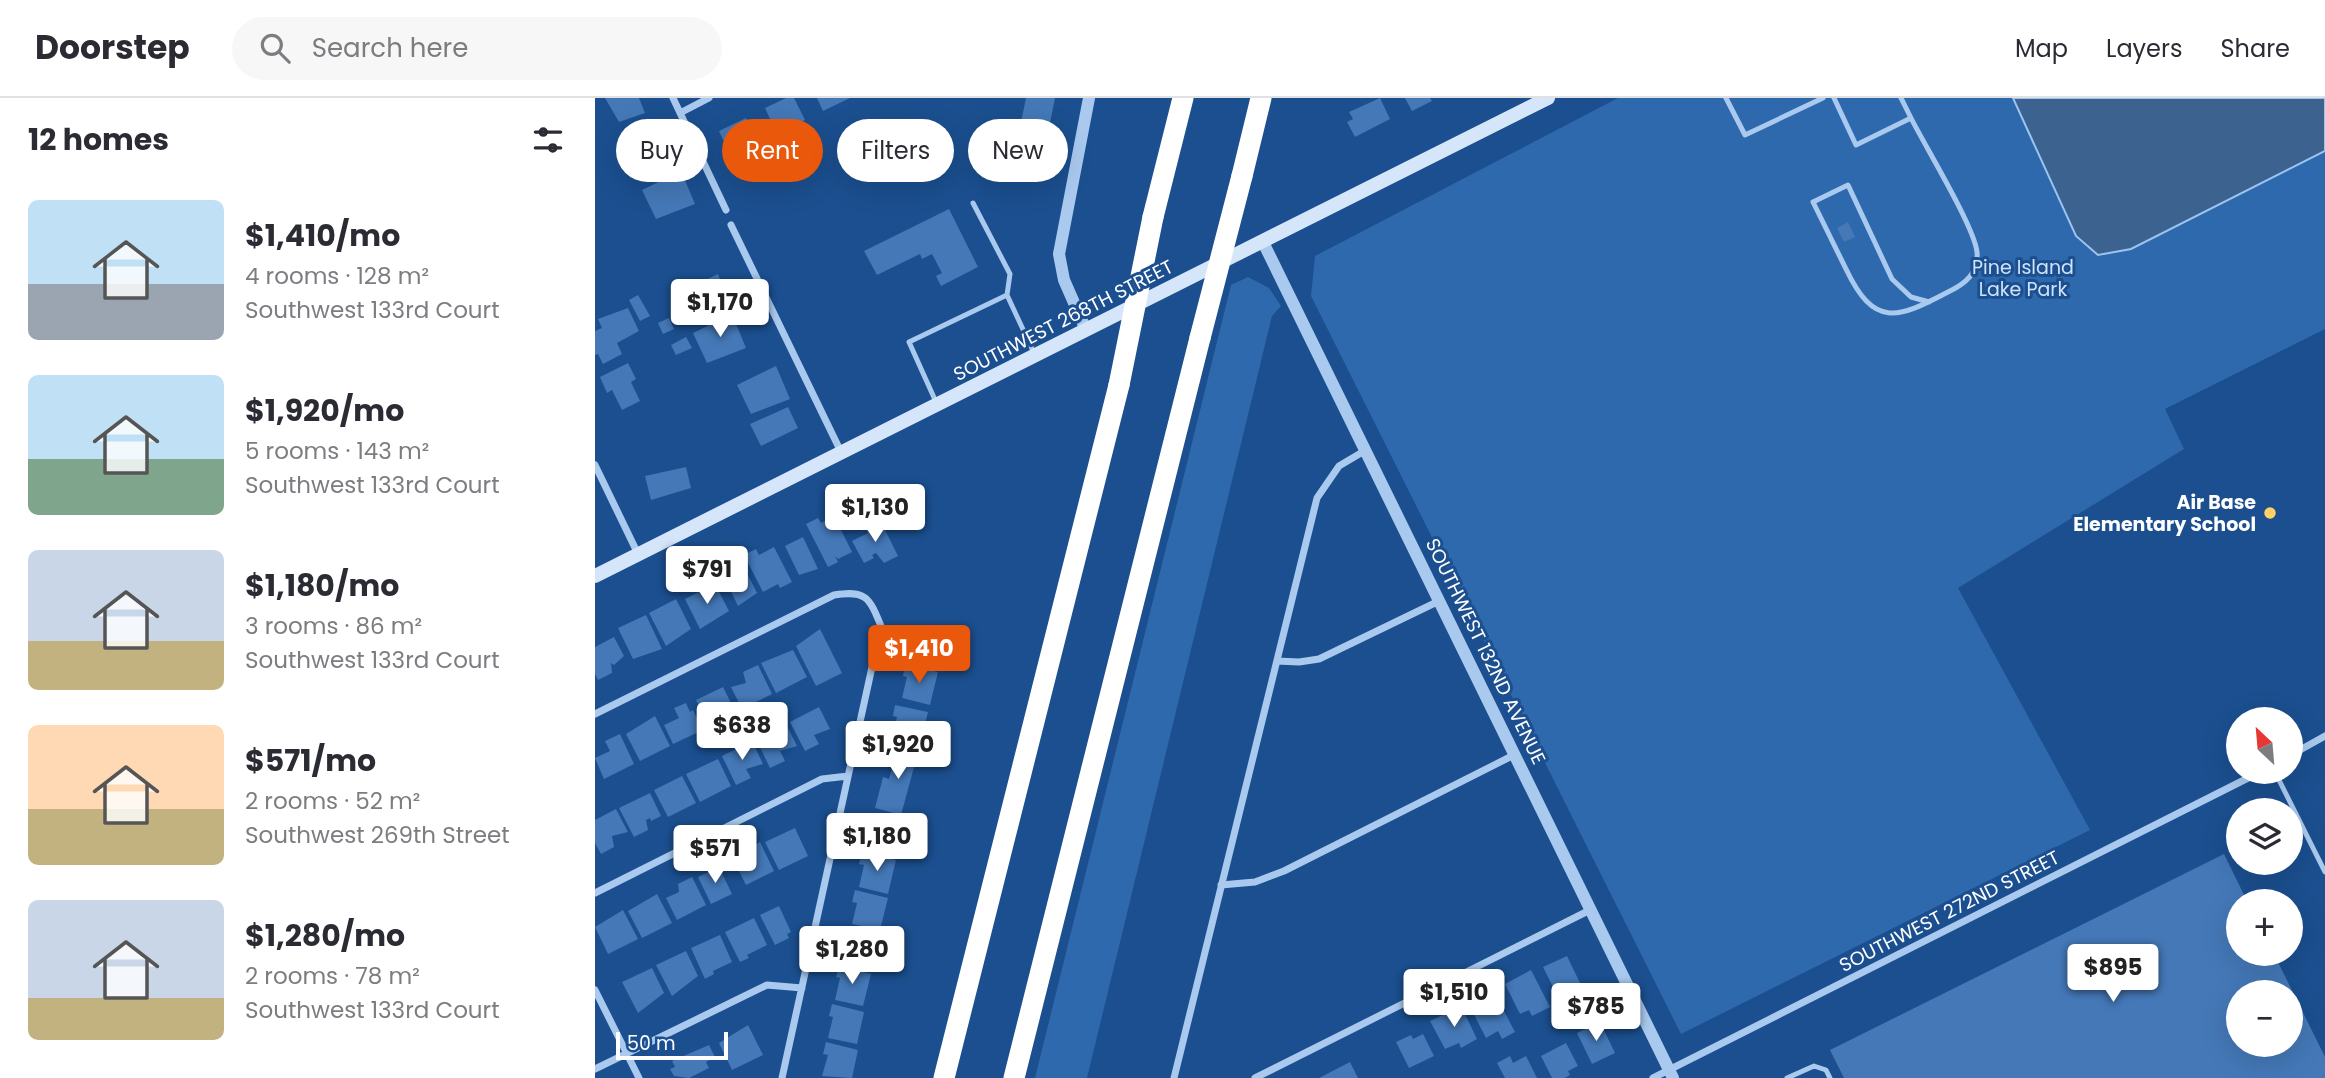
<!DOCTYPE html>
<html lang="en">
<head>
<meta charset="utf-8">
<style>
	body { margin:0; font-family:Poppins,sans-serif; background:#f7f7f7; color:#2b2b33; height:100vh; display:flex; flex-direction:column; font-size:26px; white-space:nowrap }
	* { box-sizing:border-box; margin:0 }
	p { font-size:23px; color:#7c7c81 }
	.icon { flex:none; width:38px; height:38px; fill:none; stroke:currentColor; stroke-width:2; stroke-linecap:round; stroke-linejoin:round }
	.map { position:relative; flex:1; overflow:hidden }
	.sheet { display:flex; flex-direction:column; background:#fff; width:595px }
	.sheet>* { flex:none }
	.hud { position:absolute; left:21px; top:21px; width:665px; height:63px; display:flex; gap:14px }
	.needle { width:46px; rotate:334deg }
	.tools { position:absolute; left:1631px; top:609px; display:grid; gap:14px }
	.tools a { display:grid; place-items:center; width:77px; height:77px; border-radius:50%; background:#fff; box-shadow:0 7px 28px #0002; font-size:35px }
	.scale { position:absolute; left:21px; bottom:18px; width:112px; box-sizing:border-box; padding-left:7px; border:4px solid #fff; border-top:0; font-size:19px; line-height:24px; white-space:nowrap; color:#fff; -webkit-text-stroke:5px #1b4f8f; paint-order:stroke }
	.price { position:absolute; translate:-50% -60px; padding:0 16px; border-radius:7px; background:#fff; color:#222; font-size:23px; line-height:46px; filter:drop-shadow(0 2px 4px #0008) }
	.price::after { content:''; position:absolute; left:50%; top:42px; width:21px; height:16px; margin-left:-10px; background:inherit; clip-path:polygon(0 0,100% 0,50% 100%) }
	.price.active { background:#ea580c; color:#fff }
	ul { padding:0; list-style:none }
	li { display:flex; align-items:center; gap:21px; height:175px; padding:0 28px }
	li span { display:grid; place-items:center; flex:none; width:196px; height:140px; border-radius:10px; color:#555 }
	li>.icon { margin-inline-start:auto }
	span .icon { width:84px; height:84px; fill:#fffc; stroke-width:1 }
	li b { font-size:30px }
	h2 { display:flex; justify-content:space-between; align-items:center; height:84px; padding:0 28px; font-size:30px }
	.chip { padding:0 24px; border-radius:32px; background:#fff; box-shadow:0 7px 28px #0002; font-size:24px; line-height:63px }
	.chip.active { background:#ea580c; color:#fff }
	header { display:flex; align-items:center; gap:42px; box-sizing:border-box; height:98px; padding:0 35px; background:#fff; border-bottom:2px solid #e1e1e2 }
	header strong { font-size:33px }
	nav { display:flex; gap:38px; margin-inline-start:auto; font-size:24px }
	.search { width:490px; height:63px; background:#f7f7f7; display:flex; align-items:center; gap:18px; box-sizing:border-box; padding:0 24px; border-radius:38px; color:#7c7c81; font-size:26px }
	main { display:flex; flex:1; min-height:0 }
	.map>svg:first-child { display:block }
	.green { fill:#2e69ad }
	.water { fill:#3c6290; stroke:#9cc4f0; stroke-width:2 }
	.building { fill:#4478b7; fill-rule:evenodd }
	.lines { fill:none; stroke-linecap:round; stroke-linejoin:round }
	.service { stroke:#a9c9ee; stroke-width:5 }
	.minor { stroke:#a9c9ee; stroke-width:7 }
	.tertiary { stroke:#a9c9ee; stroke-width:12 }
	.secondary { stroke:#d6e6fa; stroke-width:14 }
	.motorway { stroke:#fff; stroke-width:21 }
	.motorway-bridge { stroke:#fff; stroke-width:21 }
	.poi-dot { fill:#ffd166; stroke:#1b4f8f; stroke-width:2.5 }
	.labels { text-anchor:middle; stroke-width:6; stroke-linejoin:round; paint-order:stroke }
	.park-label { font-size:19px; fill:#cfe3fa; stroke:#1b4f8f }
	.street-label { font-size:19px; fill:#fff; stroke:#1b4f8f }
	.poi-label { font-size:19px; font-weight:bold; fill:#fff; stroke:#1b4f8f; text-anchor:end }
</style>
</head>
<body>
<header>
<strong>Doorstep</strong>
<div class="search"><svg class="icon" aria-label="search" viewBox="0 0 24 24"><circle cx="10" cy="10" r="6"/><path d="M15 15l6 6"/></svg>Search here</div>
<nav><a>Map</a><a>Layers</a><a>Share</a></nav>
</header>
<main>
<section class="sheet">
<h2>12 homes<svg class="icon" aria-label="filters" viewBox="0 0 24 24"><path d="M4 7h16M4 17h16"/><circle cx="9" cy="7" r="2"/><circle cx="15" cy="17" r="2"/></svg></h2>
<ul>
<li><span style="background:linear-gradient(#bfe0f5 60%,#9aa5b1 0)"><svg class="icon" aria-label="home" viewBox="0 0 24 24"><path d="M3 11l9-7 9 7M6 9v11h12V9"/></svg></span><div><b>$1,410/mo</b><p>4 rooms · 128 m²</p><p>Southwest 133rd Court</p></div></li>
<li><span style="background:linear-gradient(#bfe0f5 60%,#7fa58c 0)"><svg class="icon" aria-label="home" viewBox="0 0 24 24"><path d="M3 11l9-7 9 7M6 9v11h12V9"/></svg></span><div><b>$1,920/mo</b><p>5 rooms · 143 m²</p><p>Southwest 133rd Court</p></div></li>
<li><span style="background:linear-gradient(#c9d6e8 65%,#c2b280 0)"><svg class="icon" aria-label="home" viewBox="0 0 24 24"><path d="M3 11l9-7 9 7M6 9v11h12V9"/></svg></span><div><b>$1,180/mo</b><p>3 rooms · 86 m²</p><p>Southwest 133rd Court</p></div></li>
<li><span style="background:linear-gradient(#ffd9b3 60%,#c2b280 0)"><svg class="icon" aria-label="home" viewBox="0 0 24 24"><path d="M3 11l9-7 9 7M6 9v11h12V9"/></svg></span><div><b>$571/mo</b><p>2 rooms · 52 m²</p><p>Southwest 269th Street</p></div></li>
<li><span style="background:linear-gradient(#c9d6e8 70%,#c2b280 0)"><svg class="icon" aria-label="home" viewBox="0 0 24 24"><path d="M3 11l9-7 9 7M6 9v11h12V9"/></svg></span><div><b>$1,280/mo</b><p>2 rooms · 78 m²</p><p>Southwest 133rd Court</p></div></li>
</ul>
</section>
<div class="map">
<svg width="1730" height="980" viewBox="0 0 1730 980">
	<rect width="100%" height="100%" fill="#1b4f8f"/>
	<!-- green -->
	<path class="green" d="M1023,0h707v231l-160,80 19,40 -226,139 132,242 -409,204 -370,-738 4,-40z
		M653,179l21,11 12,18 -9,10 -185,762h-52l196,-793z"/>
	<!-- water -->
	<path class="water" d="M1418,0h312v53l-194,98 -33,6 -22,-19z"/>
	<!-- building -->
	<path class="building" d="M10,0h34l6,15 -26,9z
		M191,0h8l11,22 -28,14 -12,-26z
		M222,0h33l-27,13z
		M431,0h29l-6,30 -28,-6z
		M785,0l10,21 -35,18 -8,-15 6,-3 -4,-7z
		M810,0h25l2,3 -20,10z
		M151,20l13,25 -28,14 -12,-26z
		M68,26l14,34 -39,15 -14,-30z
		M423,43l28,5 -6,31 -28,-5z
		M86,73l14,33 -39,15 -14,-29z
		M354,111l29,58 -37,19 -5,-10 6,-3 -10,-19 -10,5 -2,-5 -43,21 -13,-24z
		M1253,124l7,15 -11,5 -7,-14z
		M123,176l13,34 -38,15 -15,-30z
		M43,197l12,21 -10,5 -11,-21z
		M33,210l11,23 -22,12 5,11 -19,10 -5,-10 -3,1v-24l7,-3 -4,-9z
		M137,216l14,34 -39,15 -14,-30z
		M74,220l5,11 -11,5 -5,-11z
		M91,239l6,11 -16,7 -5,-10z
		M33,265l8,16 -5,3 9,19 -18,9 -10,-20 -5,3 -7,-16z
		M181,268l14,33 -39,15 -14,-29z
		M193,309l10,21 -37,18 -11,-22z
		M91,369l5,21 -40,12 -6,-24z
		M239,418l18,36 -14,7 -3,-3 3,6 -10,5 -22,-43 12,-6 3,5z
		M285,422l18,36 -14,7 -8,-10 -4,2 2,3 -10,5 -12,-22 16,-8 -3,-6z
		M208,439l15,32 -19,6 -14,-29z
		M179,449l18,35 -12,6 -2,-4 -15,8 -19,-37 12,-6 3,6z
		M149,469l13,26 -19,13 -14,-29z
		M120,486l14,27 -29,18 -15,-30z
		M81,501l15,30 -25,17 -17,-33z
		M51,517l16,34 -29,10 -15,-31z
		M225,531l22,44 -26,13 -20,-40z
		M316,536l31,6 -2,11 6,1 -3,17 -38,-7z
		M19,539l10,19 -10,9 -3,-2 1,10 -14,7 -3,-6v-27z
		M198,552l14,27 -31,16 -15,-30z
		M163,567l14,29 -30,15 -11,-22 15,-4 -3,-11z
		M310,567l33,7 -8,33 -28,-7 5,-21 -4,-1z
		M128,589l13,26 -7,4 4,9 -19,10 -18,-36z
		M91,605l4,9 3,-2 10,20 -30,14 -9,-19 15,-7 -5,-10z
		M300,607l33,7 -8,33 -28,-7 5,-21 -4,-1z
		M224,609l11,22 -16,6 5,9 -14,7 -15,-29z
		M60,618l15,30 -30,15 -14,-27z
		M191,626l11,22 -17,5 5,10 -15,7 -14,-29z
		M25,636l14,30 -30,15 -9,-21 15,-7 -5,-10z
		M157,643l11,23 -17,5 5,9 -15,7 -14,-29z
		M304,646l20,5 -18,66 -26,-7 8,-31 6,2z
		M123,661l13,27 -31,16 -14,-28z
		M87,678l14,27 -28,14 -14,-27z
		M55,695l11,23 -10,5 -1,-3 -4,2 2,10 -14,7 -15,-29z
		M21,711l12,23 -16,4 2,11 -13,7 -6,-11v-23z
		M275,718l34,7 -8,33 -30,-6 5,-22 -3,-1z
		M200,730l13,28 -29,14 -14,-28z
		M165,744l14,29 -28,14 -13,-26z
		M267,755l34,7 -8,34 -29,-7 5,-22 -5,-1z
		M1629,756l23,47h-9v53h36l51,103v21h-481l-14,-28zM1643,894h53v53h-53z
		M124,769l13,27 -21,10 -13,-27z
		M97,779l14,28 -29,15 -11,-22 13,-6 -1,-8z
		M260,792l33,8 -8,32 -28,-6 5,-21 -5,-1z
		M62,796l15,29 -30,15 -14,-27z
		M184,808l12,26 -4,2 2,4 -14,7 -15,-30z
		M28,812l15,29 -30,15 -13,-27z
		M159,820l13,27 -20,10 2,3 -9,4 -15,-30z
		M251,830l33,7 -8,33 -28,-7 5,-21 -4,-1z
		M125,837l12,27 -19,9 1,3 -9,5 -14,-31z
		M91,853l12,25 -26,20 -16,-31z
		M972,858l15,31 -23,12 -16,-32z
		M244,868l32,8 -8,32 -28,-6 5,-22 -4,-1z
		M57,870l12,25 -26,20 -16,-31z
		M936,872l19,37 -18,9 -3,-6 -9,4 -15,-30z
		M899,894l21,40 -13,7 -4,-8 -12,7 -17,-33z
		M237,906l32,8 -7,32 -29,-6 5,-21 -4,-1z
		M866,908l16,33 -16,9 -2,-5 -14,6 -15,-28z
		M1005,924l15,31 -23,11 -15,-31z
		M153,927l15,30 -31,15 -13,-27z
		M828,936l11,22 -25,12 -13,-26 15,-7 2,4z
		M231,944l32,8 -6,28 -30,-2 6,-21 -5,-1z
		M971,945l12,23 -10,5 2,4 -5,3h-13l-11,-22z
		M114,947l6,12 -9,5 3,6 -20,10 -15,-2 -4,-7 5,-2 -3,-6z
		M915,958l3,7 13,-7 11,22h-32l-8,-15z
		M755,964l8,16h-39z"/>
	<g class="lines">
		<!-- service -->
		<path class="service" d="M1131,0l19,37 78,-37
			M1239,0l22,47 55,-27c14,28 63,108 66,134 2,21 -12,32 -29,40 -51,27 -74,36 -102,-23 -11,-22 -22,-45 -33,-67l35,-17 44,94 19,18 18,5
			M1306,0l10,20
			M378,105l37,71 -3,21
			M341,304l-27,-60 98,-47 27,58
			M1680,674l50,100
			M1192,980l27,-12 12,4 4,8"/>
		<!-- minor -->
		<path class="minor" d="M78,0l53,112
			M85,15l29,-15
			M136,127l111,229
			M0,367l43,89
			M682,563l22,1 20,-3 120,-58
			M0,616l239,-119c32,-5 35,2 47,31l-99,452
			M1696,657l34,-19
			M626,787l34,-3 29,-11 232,-117
			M0,795l227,-114 26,-3
			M0,892l44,88
			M0,971l172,-84 35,3
			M579,980l143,-580 22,-32 27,-16
			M660,980l337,-169
			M1058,980l607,-306"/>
		<!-- tertiary -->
		<path class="tertiary" d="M668,144l410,836
			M491,232l-22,-50 -5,-26 30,-156"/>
		<!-- secondary -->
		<path class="secondary" d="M0,478l953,-478"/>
		<!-- motorway -->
		<path class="motorway" d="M647,78l19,-78
			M558,119l30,-119
			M349,980l175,-693
			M419,980l186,-740"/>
		<!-- motorway-bridge -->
		<path class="motorway-bridge" d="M605,240l42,-162
			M524,287l34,-168"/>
	</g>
	<!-- markers -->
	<circle class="poi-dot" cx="1675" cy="415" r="7"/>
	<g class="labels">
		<!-- park labels -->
		<g class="park-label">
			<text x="1428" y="176">Pine Island<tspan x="1428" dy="22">Lake Park</tspan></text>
		</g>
		<!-- street labels -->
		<g class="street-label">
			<text transform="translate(468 222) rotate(-27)" y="7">SOUTHWEST 268TH STREET</text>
			<text transform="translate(891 553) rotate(64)" y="7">SOUTHWEST 132ND AVENUE</text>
			<text transform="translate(1354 813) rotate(-27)" y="7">SOUTHWEST 272ND STREET</text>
		</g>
		<!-- poi labels -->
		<g class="poi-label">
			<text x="1661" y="411">Air Base<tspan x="1661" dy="22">Elementary School</tspan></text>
		</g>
	</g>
</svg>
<div class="tools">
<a><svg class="needle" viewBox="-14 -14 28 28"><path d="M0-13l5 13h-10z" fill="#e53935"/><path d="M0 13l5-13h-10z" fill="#7c7c81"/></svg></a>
<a><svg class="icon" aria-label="layers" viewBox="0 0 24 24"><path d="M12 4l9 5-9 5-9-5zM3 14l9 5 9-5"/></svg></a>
<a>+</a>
<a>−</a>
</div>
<div class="scale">50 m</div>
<b class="price" style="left:125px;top:241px">$1,170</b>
<b class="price" style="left:280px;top:446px">$1,130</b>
<b class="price" style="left:112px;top:508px">$791</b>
<b class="price active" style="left:324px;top:587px">$1,410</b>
<b class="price" style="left:147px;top:664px">$638</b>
<b class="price" style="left:303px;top:683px">$1,920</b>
<b class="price" style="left:282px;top:775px">$1,180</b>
<b class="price" style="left:120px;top:787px">$571</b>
<b class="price" style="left:257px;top:888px">$1,280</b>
<b class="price" style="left:1518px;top:906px">$895</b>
<b class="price" style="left:859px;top:931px">$1,510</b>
<b class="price" style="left:1001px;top:945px">$785</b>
<div class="hud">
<a class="chip">Buy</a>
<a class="chip active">Rent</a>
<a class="chip">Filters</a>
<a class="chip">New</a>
</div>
</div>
</main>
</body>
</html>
